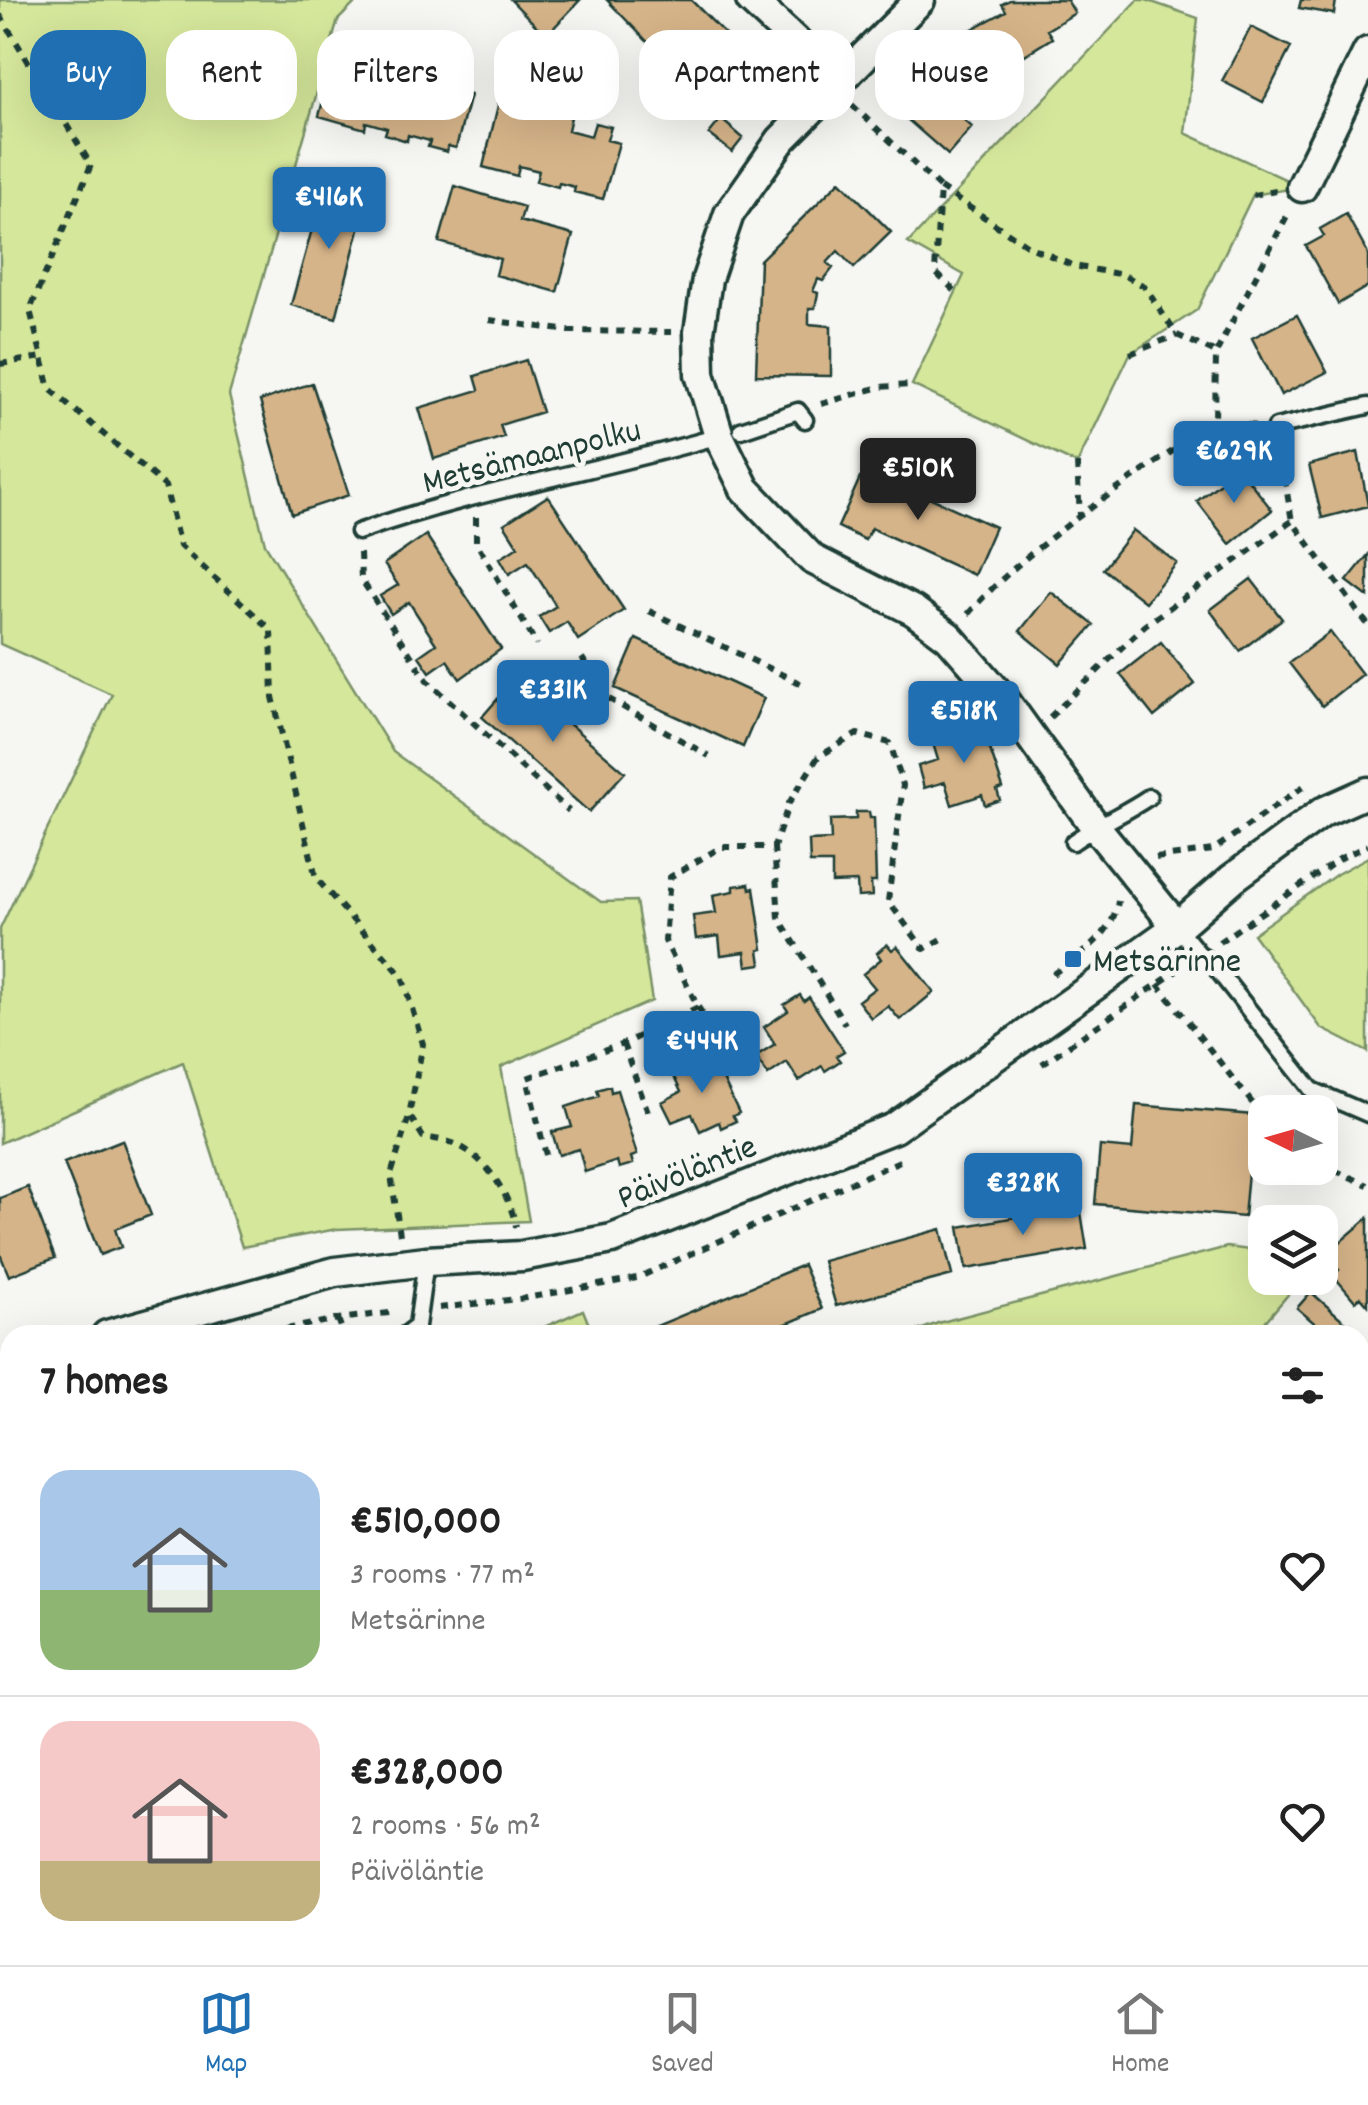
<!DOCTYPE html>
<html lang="en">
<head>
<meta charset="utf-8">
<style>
	body { margin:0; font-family:Dekko,sans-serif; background:#f2f2f2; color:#222; height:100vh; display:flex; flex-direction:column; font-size:38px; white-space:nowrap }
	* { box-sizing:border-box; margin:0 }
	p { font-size:32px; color:#767676 }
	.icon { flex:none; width:55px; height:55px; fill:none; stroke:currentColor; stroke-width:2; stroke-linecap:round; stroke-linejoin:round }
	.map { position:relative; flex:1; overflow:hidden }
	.details { position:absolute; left:0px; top:1325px; width:1370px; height:640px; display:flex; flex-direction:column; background:#fff; border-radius:30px 30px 0 0; box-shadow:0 10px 40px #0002 }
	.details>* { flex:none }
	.guide { position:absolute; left:30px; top:30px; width:1310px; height:90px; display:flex; gap:20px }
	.needle { width:65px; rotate:275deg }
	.fabs { position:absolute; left:1248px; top:1095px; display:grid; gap:20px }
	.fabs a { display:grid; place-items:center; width:90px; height:90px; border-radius:20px; background:#fff; box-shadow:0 10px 40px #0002; font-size:50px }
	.price { position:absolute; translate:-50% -85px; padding:0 22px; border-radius:10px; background:#1f6fb2; color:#fff; font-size:32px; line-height:65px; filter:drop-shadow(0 2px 5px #0008) }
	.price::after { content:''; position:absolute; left:50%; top:60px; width:30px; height:22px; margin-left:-15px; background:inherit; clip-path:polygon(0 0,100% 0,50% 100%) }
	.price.active { background:#222; color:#fff }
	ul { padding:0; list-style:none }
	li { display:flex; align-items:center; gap:30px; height:250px; padding:0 40px }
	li+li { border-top:2px solid #e0e0e0 }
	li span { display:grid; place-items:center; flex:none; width:280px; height:200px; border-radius:30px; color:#555 }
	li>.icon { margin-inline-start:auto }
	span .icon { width:120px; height:120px; fill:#fffc; stroke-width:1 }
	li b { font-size:42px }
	h2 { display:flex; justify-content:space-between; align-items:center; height:120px; padding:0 40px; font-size:42px }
	.chip { padding:0 35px; border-radius:30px; background:#fff; box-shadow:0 10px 40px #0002; font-size:35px; line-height:90px }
	.chip.active { background:#1f6fb2; color:#fff }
	.tabs { display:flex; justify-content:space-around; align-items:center; height:140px; border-top:2px solid #e0e0e0; background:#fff; font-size:28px; color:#767676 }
	.tabs a { display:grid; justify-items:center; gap:5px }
	.tabs .active { color:#1f6fb2 }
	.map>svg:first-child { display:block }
	.built { fill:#ece2d2 }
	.green { fill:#d5e79b; stroke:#7a9268; stroke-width:2.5 }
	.building { fill:#d6b489; stroke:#1f3d34; stroke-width:2.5 }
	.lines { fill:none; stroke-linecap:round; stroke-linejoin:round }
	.service-casing { stroke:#1f3d34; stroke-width:21 }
	.minor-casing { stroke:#1f3d34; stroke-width:35 }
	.path { stroke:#1f3d34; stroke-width:6; stroke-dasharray:8 8; stroke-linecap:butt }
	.service { stroke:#f6f6f2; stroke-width:14 }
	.minor { stroke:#f6f6f2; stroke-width:28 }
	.poi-dot { fill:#1f6fb2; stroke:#f6f6f2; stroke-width:4 }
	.labels { text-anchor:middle; stroke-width:10; stroke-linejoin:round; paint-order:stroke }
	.street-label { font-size:35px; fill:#1f3d34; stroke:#f6f6f2 }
	.poi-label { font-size:35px; fill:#1f3d34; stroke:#f6f6f2; text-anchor:start }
</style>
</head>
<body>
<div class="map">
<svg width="1368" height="1965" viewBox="0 0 1368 1965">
	<rect width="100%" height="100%" fill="#f6f6f2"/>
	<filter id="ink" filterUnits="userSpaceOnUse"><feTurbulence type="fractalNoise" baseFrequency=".01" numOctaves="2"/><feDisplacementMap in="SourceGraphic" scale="20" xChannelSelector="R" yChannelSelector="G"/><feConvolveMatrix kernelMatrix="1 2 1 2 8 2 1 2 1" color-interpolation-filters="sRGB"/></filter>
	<g filter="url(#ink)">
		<!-- built -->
		<path class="built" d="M10,1466v489h228l11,10h-249v-492z"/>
		<!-- green -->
		<path class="green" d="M0,0h358l-20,20 -109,375 36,149 128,208 208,150 35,-1 16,100 -151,66 28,154 -192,8 -95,18 -59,-185 -183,81v-214l112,-235 -112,-50z
			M1138,0h8l52,18 -13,115 117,54 -49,8 -56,115 -67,44 -53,110 -165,-79 52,-110 -56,-32z
			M1368,857v195l-47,-24 -68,-94 84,-60z
			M1227,1247l38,5v26h37l-48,57h-347l31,-12z
			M583,1310l10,25h-67z
			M1360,1689l8,6v212l-4,9 4,49h-303l-59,-10h354z
			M74,1955h505l-4,10h-506z"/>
		<!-- building -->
		<path class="building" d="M511,0h69l-34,36z
			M607,0h84l52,52 -43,44z
			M1010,0h57l8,13 -28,17 5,8 -45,28 4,7 -53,33 -25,-44 36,-22 -4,-7 41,-22 -4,-7z
			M1301,0h35l-2,14 -35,-6z
			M1251,27l40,20 -28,55 -41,-21z
			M337,48l56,15 -2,10 19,6 3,-10 21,6 -2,10 10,3 3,-10 14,4 -2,9 13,4 -14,53 -8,-2 -1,6 -19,-5 2,-6 -22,-6 -1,6 -22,-7 2,-6 -21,-6 -1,7 -46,-13z
			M925,85l47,42 -24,28 -48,-42z
			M500,97l71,20 -3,13 23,6 4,-13 16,4 -4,13 12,3 -16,56 -29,-7 1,-5 -16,-4 -1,4 -22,-6 3,-10 -20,-5 -2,10 -34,-9z
			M721,119l22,19 -11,14 -23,-18z
			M840,181l51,51 -37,36 -16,-17 -11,12 6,5 -10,13 -5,-2 -5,12 5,2 -3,15h-6v16l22,2v50l-75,-1 4,-115z
			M324,186l43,12 -31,120 -45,-13z
			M455,186l69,21 -4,14 53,14 -16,57 -61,-17 4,-16 -61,-17z
			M1346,214l22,40v32l-30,18 -32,-58 18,-10 -4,-7z
			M1297,315l30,57 -46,23 -29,-57z
			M526,360l16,52 -42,13 4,12 -70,22 -15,-51 60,-18 -4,-14z
			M312,383l37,112 -57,19 -32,-113z
			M1358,452l10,54 -46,12 -13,-53z
			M1239,468l33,42 -42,34 -33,-43z
			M860,478l24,12 5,-11 106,48 -21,48 -103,-47 -6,12 -27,-13z
			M548,496l76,114 -46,30 -11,-18 -18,11 -10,-16 17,-11 -28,-44 -19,12 -9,-16 18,-12 -14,-22z
			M1133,530l44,33 -32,39 -42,-33z
			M426,535l75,114 -41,30 -13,-19 -17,12 -11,-16 17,-12 -27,-42 -18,12 -11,-18 18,-11 -14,-21z
			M1368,555v42l-21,-16z
			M1251,579l31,40 -42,32 -30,-41z
			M1051,592l43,33 -34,39 -40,-33z
			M1330,632l32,42 -40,32 -33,-43z
			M636,639l128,59 -21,49 -128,-59z
			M1161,642l34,42 -41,33 -34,-43z
			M516,678l109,94 -36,40 -107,-95z
			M976,721l1,5 5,-1 21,63 -6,2 3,10 -15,5 -3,-10 -30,10 -7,-23 -21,6 -6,-22 20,-6 -6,-20 31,-9 -1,-6z
			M856,812h13l1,6h4l2,64h-5l1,14 -14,1 -1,-15 -25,1v-20h-22l-1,-22 22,-1 -1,-20 26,-1z
			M749,884l1,5 4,-1 9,61 -4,1 2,14 -14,2 -2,-14 -24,3 -2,-19 -23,3 -3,-23 23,-3 -3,-18 21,-4v-5z
			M887,944l5,6 5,-4 37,46 -34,28 -12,-14 -17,12 -13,-17 17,-13 -12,-14 18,-15 -4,-6z
			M800,995l4,6 5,-4 35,54 -8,5 4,5 -15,10 -3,-5 -23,15 -12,-19 -19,13 -12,-19 19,-12 -11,-17 24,-16 -4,-6z
			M706,1055l3,5 4,-2 26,55 -6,3 3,5 -15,7 -2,-6 -19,9 -8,-17 -20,8 -10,-20 19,-10 -7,-15 22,-11 -3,-5z
			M610,1086l1,6 6,-2 20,65 -6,2 2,7 -14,4 -2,-7 -32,11 -6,-23 -20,6 -7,-23 20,-5 -6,-20 33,-11 -2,-6z
			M1136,1105l117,10 -9,102 -149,-13 5,-58 32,3z
			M122,1140l29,75 -36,14 6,18 -21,8 -36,-92z
			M28,1187l27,71 -46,18 -9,-22v-56z
			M1080,1206l7,43 -121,20 -7,-42z
			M1368,1218v87l-7,-8 -6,4 -22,-26 6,-5 -14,-15z
			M941,1229l11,46 -116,31 -13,-45z
			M803,1265l19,44 -62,26h-116l-2,-3z
			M1311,1292l34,30 -12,13h-5l-31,-27z
			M1360,1404l8,6v88l-8,-7z
			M1360,1516l8,6v26l-8,-6z
			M1360,1589l8,6v55l-8,-7z
			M0,1603l10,4v63l-10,23z
			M0,1710l10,5v95l-10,-5z
			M641,1955h125l-3,10h-91z
			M789,1955h22l56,10h-80z"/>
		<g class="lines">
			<!-- service casing -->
			<g class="service-casing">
				<path id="service" d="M1276,427l92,-21
					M741,430l57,-19 7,9
					M358,532c118,-42 242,-61 361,-96
					M1073,842c24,-17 51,-28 76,-45
					M1177,927l23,28 11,7 101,128 56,24
					M405,1335l12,-9 9,-65"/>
			</g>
			<!-- minor casing -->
			<g class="minor-casing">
				<path id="minor" d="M751,0l88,82
					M920,0l-139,140 -52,74 -22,65 -8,53 1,42 19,62 26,53 67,70 102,52 35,26 56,64 90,125 82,101
					M1302,187l66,-135
					M107,1335l228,-63 91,-11 96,-5 90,-17 282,-111 283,-201 56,-49 90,-66 45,-20
					M0,1399l10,-7"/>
			</g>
			<!-- path -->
			<path class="path" d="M0,15l91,150 -61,145 20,79 115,97 15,60 91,84 2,67 43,181 86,98 21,68 -14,71 14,22c10,2 22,3 32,7 31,13 55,51 61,83
				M852,105l88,83 -5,84 21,20
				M940,188l88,58 46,20 50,9 20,11 33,49 39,18
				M1253,195l23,-4
				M489,320l80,11 103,1
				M1130,354l47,-19
				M0,364l42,-7
				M821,404l59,-17 32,-2
				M1215,422l44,4
				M1279,447l13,74
				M1077,464l3,52
				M476,517v25l61,103
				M360,553l1,26 66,101 142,131
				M649,611l155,74
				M968,614c63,-72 167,-136 247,-192l1,-69 74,-143
				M582,658l27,41 100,57
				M1050,717l95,-92 147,-104 76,104
				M774,847l5,71 66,106
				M1156,858l57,-8 94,-66
				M1219,942l122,-84 27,-13
				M1053,974c27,-20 60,-38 65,-73
				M1158,984l107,135
				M698,1007l49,74
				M623,1044l27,73
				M1042,1064l142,-98
				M546,1155l-19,-77 96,-34 75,-37 -33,-66 5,-64 51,-30h53l15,-44 29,-46 39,-23 33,9 13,42 -15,116 36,48 20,-11
				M1320,1164l48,21
				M400,1235l-9,-60 18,-59
				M439,1308l87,-10 111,-20 267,-119
				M338,1319l6,16
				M255,1335l83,-16 59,-7
				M0,1451l10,-7"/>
			<!-- service -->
			<use href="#service" class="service"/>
			<!-- minor -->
			<use href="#minor" class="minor"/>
		</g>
	</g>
	<!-- markers -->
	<rect class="poi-dot" x="1063" y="949" width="20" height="20" rx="5"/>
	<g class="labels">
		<!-- street labels -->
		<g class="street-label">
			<text transform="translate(531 454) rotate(-14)" y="12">Metsämaanpolku</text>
			<text transform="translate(686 1170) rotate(-22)" y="12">Päivöläntie</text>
		</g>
		<!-- poi labels -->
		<g class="poi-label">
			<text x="1093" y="971">Metsärinne</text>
		</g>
	</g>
</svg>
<div class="fabs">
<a><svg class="needle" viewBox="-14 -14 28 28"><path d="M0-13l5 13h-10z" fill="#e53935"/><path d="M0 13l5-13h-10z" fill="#767676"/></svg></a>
<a><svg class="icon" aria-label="layers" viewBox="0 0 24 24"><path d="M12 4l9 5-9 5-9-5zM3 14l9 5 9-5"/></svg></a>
</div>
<b class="price" style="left:329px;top:252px">€416K</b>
<b class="price" style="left:1234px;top:506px">€629K</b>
<b class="price active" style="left:918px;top:523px">€510K</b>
<b class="price" style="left:553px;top:745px">€331K</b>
<b class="price" style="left:964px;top:766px">€518K</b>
<b class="price" style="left:702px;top:1096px">€444K</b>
<b class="price" style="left:1023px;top:1238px">€328K</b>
<div class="guide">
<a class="chip active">Buy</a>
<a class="chip">Rent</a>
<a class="chip">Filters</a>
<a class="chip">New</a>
<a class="chip">Apartment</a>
<a class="chip">House</a>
</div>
<section class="details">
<h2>7 homes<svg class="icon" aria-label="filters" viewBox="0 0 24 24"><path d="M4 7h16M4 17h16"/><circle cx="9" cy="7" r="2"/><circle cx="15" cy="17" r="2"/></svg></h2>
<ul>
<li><span style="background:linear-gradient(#a9c7e8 60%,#8fb573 0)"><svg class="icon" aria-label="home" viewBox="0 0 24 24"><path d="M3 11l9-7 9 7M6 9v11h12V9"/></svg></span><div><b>€510,000</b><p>3 rooms · 77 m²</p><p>Metsärinne</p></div><svg class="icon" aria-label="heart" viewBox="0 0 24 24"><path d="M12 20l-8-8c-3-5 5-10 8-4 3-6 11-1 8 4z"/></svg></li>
<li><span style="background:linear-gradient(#f6c9c9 70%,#c2b280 0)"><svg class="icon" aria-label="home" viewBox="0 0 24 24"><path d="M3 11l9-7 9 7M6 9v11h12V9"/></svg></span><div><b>€328,000</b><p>2 rooms · 56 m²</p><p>Päivöläntie</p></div><svg class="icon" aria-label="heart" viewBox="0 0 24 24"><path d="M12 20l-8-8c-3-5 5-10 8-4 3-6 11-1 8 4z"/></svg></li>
</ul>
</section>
</div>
<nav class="tabs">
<a class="active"><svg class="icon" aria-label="map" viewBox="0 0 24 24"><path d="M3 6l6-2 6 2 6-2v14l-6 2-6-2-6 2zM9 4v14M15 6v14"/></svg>Map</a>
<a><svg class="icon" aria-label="saved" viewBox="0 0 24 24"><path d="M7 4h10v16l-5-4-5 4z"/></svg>Saved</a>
<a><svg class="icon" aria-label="home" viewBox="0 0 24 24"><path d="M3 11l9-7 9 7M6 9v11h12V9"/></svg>Home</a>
</nav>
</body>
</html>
